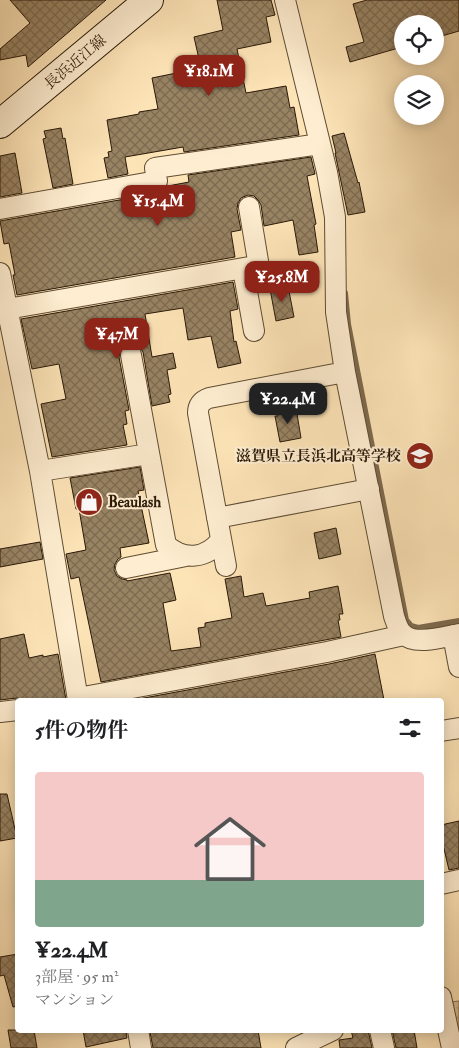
<!DOCTYPE html>
<html lang="ja">
<head>
<meta charset="utf-8">
<style>
	body { margin:0; font-family:"IM FELL Double Pica","Noto Serif JP",serif; background:#f2f2f2; color:#202124; height:100vh; display:flex; flex-direction:column; font-size:19px; white-space:nowrap }
	* { box-sizing:border-box; margin:0 }
	p { font-size:16px; color:#757577 }
	.icon { flex:none; width:28px; height:28px; fill:none; stroke:currentColor; stroke-width:2; stroke-linecap:round; stroke-linejoin:round }
	.map { position:relative; flex:1; overflow:hidden }
	.sheet { position:absolute; left:15px; top:698px; width:429px; height:335px; display:flex; flex-direction:column; background:#fff; border-radius:5px; box-shadow:0 2px 12px #0003 }
	.sheet>* { flex:none }
	.controls { position:absolute; left:394px; top:15px; display:grid; gap:10px }
	.controls a { display:grid; place-items:center; width:50px; height:50px; border-radius:50%; background:#fff; box-shadow:0 2px 12px #0003; font-size:25px }
	.price { position:absolute; translate:-50% -42px; padding:0 11px; border-radius:10px; background:#8f2418; color:#fff; font-size:16px; line-height:32px; filter:drop-shadow(0 1px 2px #0008) }
	.price::after { content:''; position:absolute; left:50%; top:30px; width:15px; height:11px; margin-left:-8px; background:inherit; clip-path:polygon(0 0,100% 0,50% 100%) }
	.price.current { background:#222; color:#fff }
	ul { padding:0; list-style:none }
	li { display:grid; align-content:center; gap:10px; height:265px; padding:0 20px }
	li span { display:grid; place-items:center; height:155px; border-radius:5px; color:#555 }
	li>.icon { margin-inline-start:auto }
	span .icon { width:90px; height:90px; fill:#fffc; stroke-width:1 }
	li b { font-size:21px }
	h2 { display:flex; justify-content:space-between; align-items:center; height:60px; padding:0 20px; font-size:21px }
	.map>svg:first-child { display:block }
	.grass { fill:url(#grass-dots); stroke:#826d50 }
	.lines { fill:none; stroke-linecap:round; stroke-linejoin:round }
	.stream { stroke:#7d694d; stroke-width:6 }
	.building { fill:url(#building-cross-hatch); stroke:#2a1907 }
	.minor-casing { stroke:#5f4c33; stroke-width:22 }
	.secondary-casing { stroke:#2a1907; stroke-width:30 }
	.minor { stroke:#feedd0; stroke-width:20 }
	.secondary { stroke:#feedd0; stroke-width:28 }
	.labels { text-anchor:middle; stroke-width:4; stroke-linejoin:round; paint-order:stroke }
	.street-label { font-size:15px; fill:#2a1907; stroke:#feedd0 }
	.poi-label { font-size:15px; font-weight:bold; fill:#2a1907; stroke:#feedd0; text-anchor:end }
</style>
</head>
<body>
<div class="map">
<svg width="459" height="1048" viewBox="0 0 459 1048">
	<defs>
		<pattern id="grass-dots" width="8" height="8" patternUnits="userSpaceOnUse" patternTransform="scale(1.25)"><rect width="8" height="8" fill="#d9c199"/><path d="M2 2h.1M6 6h.1" fill="none" stroke="#baa582" stroke-width="1.8" stroke-linecap="round"/></pattern>
		<pattern id="building-cross-hatch" width="8" height="8" patternUnits="userSpaceOnUse" patternTransform="scale(1.25)"><rect width="8" height="8" fill="#988363"/><path d="M0 0l8 8M0 8l8-8" fill="none" stroke="#7c6a50"/></pattern>
	</defs>
	<rect width="100%" height="100%" fill="#fde4b7"/>
	<filter id="stains"><feTurbulence type="fractalNoise" baseFrequency=".004" numOctaves="4"/><feColorMatrix values="0 0 0 0 .2 0 0 0 0 .09 0 0 0 0 .02 0 0 0 .5 -.17"/></filter>
	<radialGradient id="worn" r=".72"><stop offset=".6" stop-color="#630" stop-opacity="0"/><stop offset="1" stop-color="#630" stop-opacity=".3"/></radialGradient>
	<!-- grass -->
	<path class="grass" d="M459,1001v41l-8,-40z"/>
	<g class="lines">
		<!-- stream -->
		<path class="stream" d="M345,293l3,31 58,296 5,6 7,2 41,-7"/>
	</g>
	<!-- building -->
	<path class="building" d="M10,0h96l-78,67 -2,-12 -26,5v-11l30,-26z
		M217,0h54l4,15 -9,2 5,25 -34,7 9,44 40,-7 4,22 4,-1 5,28 -115,17 -1,-5 -58,10 3,17 -20,4 -4,-20 5,-1 -1,-5 4,-1 -5,-31 32,-6v-2l19,-3 -6,-31 49,-10 -7,-31 29,-7z
		M367,0h92v31l-24,7v-14h-33v23l-52,15 -4,-15 18,-5 -11,-38z
		M61,128l2,11 2,-1 8,46 -20,4 -10,-49 3,-1 -2,-7z
		M344,133l14,50 1,-1 6,30 -17,3 -13,-62h1l-4,-17z
		M15,153l7,40 -22,4v-41z
		M311,157l4,17 -8,2 9,48 -2,1 4,27 -19,3 -6,-35 -29,6 -3,-21 -3,-5 -4,-4 -6,-1 -7,3 -3,5 -1,6 4,21 -10,2 4,25 -218,38 -4,-20h2l-6,-32 -5,1 -4,-23 159,-28 5,-3 4,-4 21,-4 -1,-7z
		M233,282l5,27 -8,2 4,31 2,-1 5,22 -23,5 -7,-32 -23,4 -5,-32 -38,6 7,43 21,-4 3,15 -9,2 4,24 -3,1 2,7 -18,4 -9,-54 -3,-5 -5,-3 -7,-1 -5,3 -3,5 -1,6 10,53 -4,1 2,13 -4,1 4,20 -75,12 -11,-53 25,-5 -7,-35 -27,5 -11,-50z
		M288,286l6,31 -18,4 -6,-32z
		M296,408l5,30 -21,4 -5,-26h3v-4z
		M140,467l4,23 -6,1 11,52 -29,5 1,9 -3,2 -3,5 -1,6 3,6 5,3 5,1v1l43,-8 6,27 -13,3 8,48 30,-4 -3,-19 7,-1v-4l27,-5 -7,-39 16,-3 3,21 19,-4 3,13 44,-8 -1,-6 29,-6 5,28h-4l1,6h-2l3,17 -240,45 -22,-105 -8,2 -5,-25 20,-4 -7,-41h-3l-6,-31z
		M336,528l5,26 -22,5 -5,-26z
		M40,542l3,17 -43,8v-18z
		M24,634l5,24 14,-3v2l15,-3 8,46h-42l-7,-2 -17,2v-61z
		M375,654l9,46h-251l196,-36z
		M0,794h7l10,44 -17,3z
		M459,821v47l-10,2 -8,-34v-11z
		M18,954v52l-5,1 -9,-32 -4,1v-19z
		M8,1030h26l3,18h-26z
		M83,1030h43l1,8 -41,9z
		M160,1030h98l3,18h-108l-3,-16z
		M351,1030h17l4,18h-32l-1,-8 14,-2z
		M392,1030h22l3,18h-21z"/>
	<g class="lines">
		<!-- minor casing -->
		<g class="minor-casing">
			<path id="minor" d="M285,0l42,172 8,45 1,95 9,60 49,244c2,6 4,14 9,18 12,12 41,3 56,0
				M0,209l157,-28 -2,-13 165,-24
				M243,269l11,62
				M0,273l40,198 38,229
				M7,309l248,-43 3,-5 -9,-54
				M131,355l35,190c18,16 40,14 55,-5
				M40,471l109,-17
				M217,518l152,-29
				M226,566l-28,-153c0,-8 3,-12 11,-15l136,-26
				M126,568l60,-12
				M453,635l6,32
				M78,698l249,-46 77,-17
				M0,712l18,-2
				M441,731l18,-3
				M441,884l18,-4
				M441,997l11,51
				M138,1030l3,18
				M380,1030l4,18
				M296,1048l37,-18"/>
		</g>
		<!-- secondary casing -->
		<g class="secondary-casing">
			<path id="secondary" d="M0,124l149,-124"/>
		</g>
		<!-- minor -->
		<use href="#minor" class="minor"/>
		<!-- secondary -->
		<use href="#secondary" class="secondary"/>
	</g>
	<!-- icons -->
	<defs>
		<g id="school-disc" transform="scale(1.4375)"><circle r="9.5" fill="#8f2418" stroke="#feedd0"/><path d="M0-5L7-2L0 1L-7-2ZM-4 1L0 2.5L4 1V4Q0 6-4 4Z" fill="#fff"/></g>
		<g id="shop-disc" transform="scale(1.4375)"><circle r="9.5" fill="#8f2418" stroke="#feedd0"/><path d="M-5-2.5h2.3a2.7 3.5 0 0 1 5.4 0H5L5.5 6h-11ZM-1.5-2.5h3a1.5 2.3 0 0 0-3 0Z" fill="#fff"/></g>
	</defs>
	<g fill-rule="evenodd">
		<use href="#school-disc" x="420" y="456"/>
		<use href="#shop-disc" x="89" y="502"/>
	</g>
	<g class="labels">
		<!-- street labels -->
		<g class="street-label">
			<text transform="translate(75 62) rotate(-40)" y="5">長浜近江線</text>
		</g>
		<!-- poi labels -->
		<g class="poi-label">
			<text x="401" y="461">滋賀県立長浜北高等学校</text>
			<text x="108" y="507" text-anchor="start">Beaulash</text>
		</g>
	</g>
	<rect width="100%" height="100%" filter="url(#stains)"/>
	<rect width="100%" height="100%" fill="url(#worn)"/>
</svg>
<div class="controls">
<a><svg class="icon" aria-label="locate" viewBox="0 0 24 24"><circle cx="12" cy="12" r="6"/><path d="M12 2v4M12 18v4M2 12h4M18 12h4"/></svg></a>
<a><svg class="icon" aria-label="layers" viewBox="0 0 24 24"><path d="M12 4l9 5-9 5-9-5zM3 14l9 5 9-5"/></svg></a>
</div>
<b class="price" style="left:209px;top:97px">¥18.1M</b>
<b class="price" style="left:158px;top:227px">¥15.4M</b>
<b class="price" style="left:282px;top:303px">¥25.8M</b>
<b class="price" style="left:117px;top:360px">¥47M</b>
<b class="price current" style="left:288px;top:425px">¥22.4M</b>
<section class="sheet">
<h2>5件の物件<svg class="icon" aria-label="filters" viewBox="0 0 24 24"><path d="M4 7h16M4 17h16"/><circle cx="9" cy="7" r="2"/><circle cx="15" cy="17" r="2"/></svg></h2>
<ul>
<li><span style="background:linear-gradient(#f6c9c9 70%,#7fa58c 0)"><svg class="icon" aria-label="home" viewBox="0 0 24 24"><path d="M3 11l9-7 9 7M6 9v11h12V9"/></svg></span><div><b>¥22.4M</b><p>3部屋 · 95 m²</p><p>マンション</p></div></li>
</ul>
</section>
</div>
</body>
</html>
